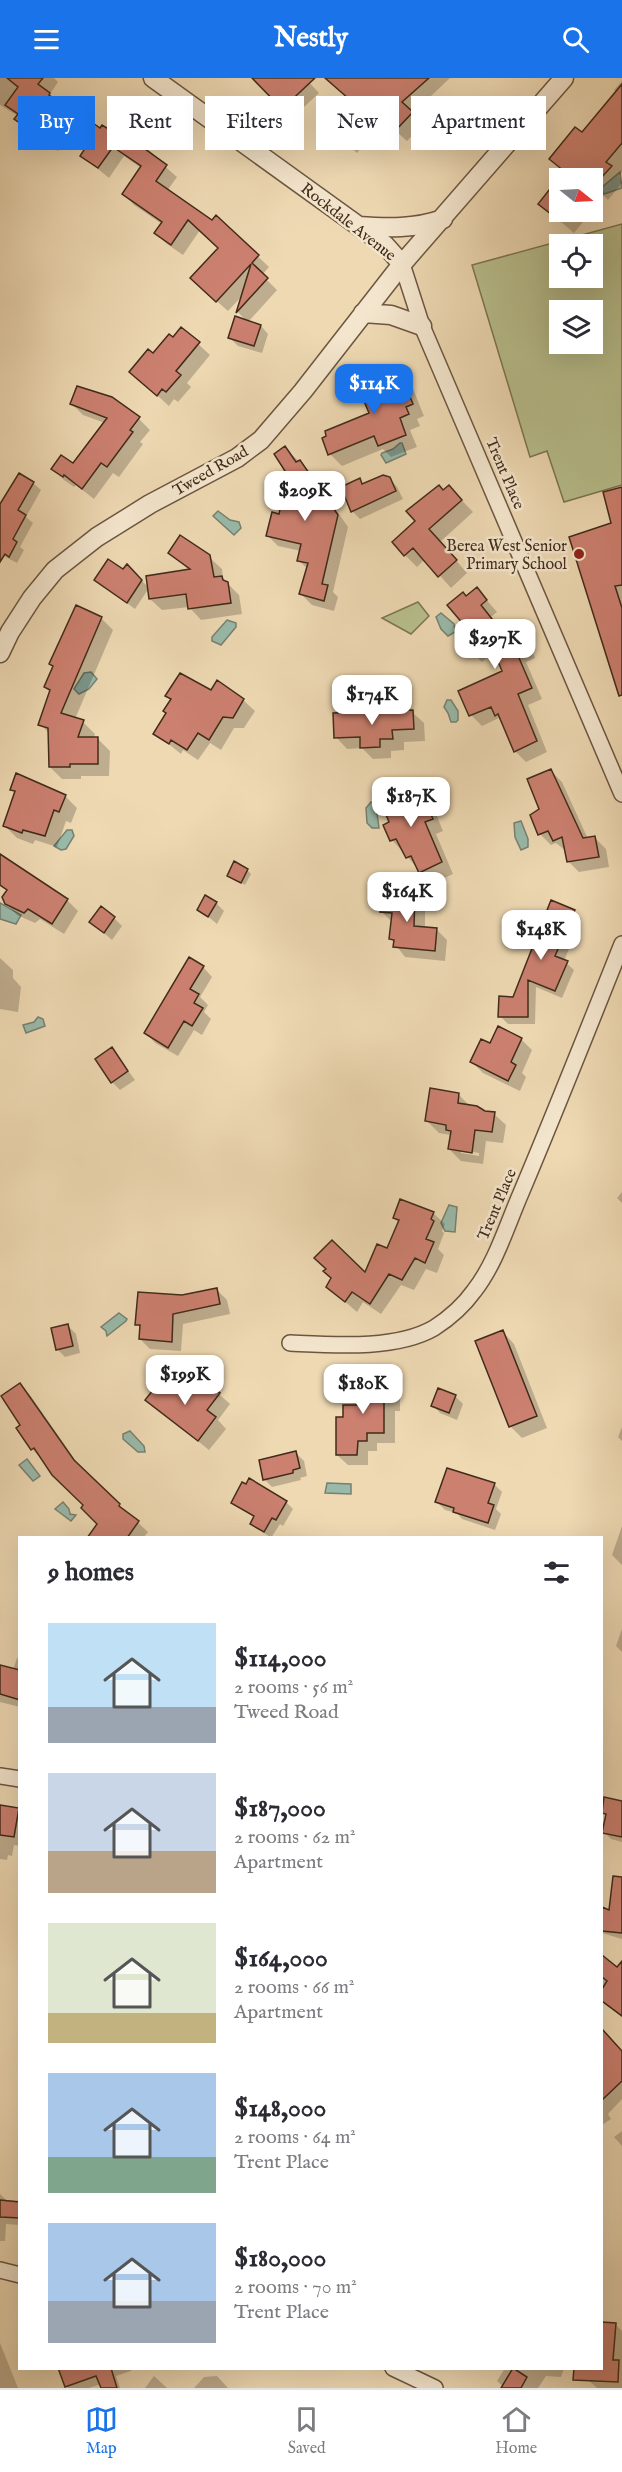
<!DOCTYPE html>
<html lang="en">
<head>
<meta charset="utf-8">
<style>
	body { margin:0; font-family:"IM FELL English",serif; background:#f2f2f3; color:#2b2b33; height:100vh; display:flex; flex-direction:column; font-size:22px; white-space:nowrap }
	* { box-sizing:border-box; margin:0 }
	p { font-size:20px; color:#7c7c81 }
	.icon { flex:none; width:33px; height:33px; fill:none; stroke:currentColor; stroke-width:2; stroke-linecap:round; stroke-linejoin:round }
	.map { position:relative; flex:1; overflow:hidden }
	.side { position:absolute; left:18px; top:1458px; width:585px; height:834px; display:flex; flex-direction:column; background:#fff; border-radius:0px; box-shadow:0 6px 24px #0002 }
	.side>* { flex:none }
	.hud { position:absolute; left:18px; top:18px; width:586px; height:54px; display:flex; gap:12px }
	.needle { width:39px; rotate:108deg }
	.tools { position:absolute; left:549px; top:90px; display:grid; gap:12px }
	.tools a { display:grid; place-items:center; width:54px; height:54px; border-radius:0px; background:#fff; box-shadow:0 6px 24px #0002; font-size:30px }
	.price { position:absolute; translate:-50% -51px; padding:0 14px; border-radius:12px; background:#fff; color:#222; font-size:20px; line-height:39px; filter:drop-shadow(0 2px 3px #0008) }
	.price::after { content:''; position:absolute; left:50%; top:36px; width:18px; height:14px; margin-left:-9px; background:inherit; clip-path:polygon(0 0,100% 0,50% 100%) }
	.price.current { background:#1a73e8; color:#fff }
	ul { padding:0; list-style:none }
	li { display:flex; align-items:center; gap:18px; height:150px; padding:0 30px }
	li span { display:grid; place-items:center; flex:none; width:168px; height:120px; border-radius:0px; color:#555 }
	li>.icon { margin-inline-start:auto }
	span .icon { width:72px; height:72px; fill:#fffc; stroke-width:1 }
	li b { font-size:26px }
	h2 { display:flex; justify-content:space-between; align-items:center; height:72px; padding:0 30px; font-size:26px }
	.chip { padding:0 21px; border-radius:0px; background:#fff; box-shadow:0 6px 24px #0002; font-size:21px; line-height:54px }
	.chip.current { background:#1a73e8; color:#fff }
	header { display:flex; justify-content:space-between; align-items:center; height:78px; padding:0 30px; background:#1a73e8; color:#fff; font-size:27px; font-weight:800 }
	.menu { display:flex; justify-content:space-around; align-items:center; height:84px; border-top:2px solid #e1e1e2; background:#fff; font-size:16px; color:#7c7c81 }
	.menu a { display:grid; justify-items:center; gap:3px }
	.menu .current { color:#1a73e8 }
	.map>svg:first-child { display:block }
	.green { fill:#b8bf8d; stroke:#7c7553; stroke-width:1.5; fill-rule:evenodd }
	.water { fill:#99baab; stroke:#768171; stroke-width:1.5 }
	.shadow { fill:#0003; fill-rule:evenodd }
	.building { fill:#cc8070; stroke:#412b19; stroke-width:1.5 }
	.lines { fill:none; stroke-linecap:round; stroke-linejoin:round }
	.minor-casing { stroke:#6c5640; stroke-width:18 }
	.tertiary-casing { stroke:#6c5640; stroke-width:21 }
	.minor { stroke:#f4e6ce; stroke-width:15 }
	.tertiary { stroke:#f4e6ce; stroke-width:18 }
	.poi-dot { fill:#8f2418; stroke:#f4e6ce; stroke-width:2 }
	.labels { text-anchor:middle; stroke-width:5; stroke-linejoin:round; paint-order:stroke }
	.street-label { font-size:16px; fill:#412b19; stroke:#f4e6ce }
	.poi-label { font-size:16px; fill:#412b19; stroke:#f4e6ce; text-anchor:end }
</style>
</head>
<body>
<header><svg class="icon" aria-label="menu" viewBox="0 0 24 24"><path d="M4 6h16M4 12h16M4 18h16"/></svg>Nestly<svg class="icon" aria-label="search" viewBox="0 0 24 24"><circle cx="10" cy="10" r="6"/><path d="M15 15l6 6"/></svg></header>
<div class="map">
<svg width="622" height="2310" viewBox="0 0 622 2310">
	<rect width="100%" height="100%" fill="#eed9b3"/>
	<filter id="stains"><feTurbulence type="fractalNoise" baseFrequency=".00333" numOctaves="4"/><feColorMatrix values="0 0 0 0 .2 0 0 0 0 .09 0 0 0 0 .02 0 0 0 .5 -.17"/></filter>
	<radialGradient id="worn" r=".72"><stop offset=".6" stop-color="#630" stop-opacity="0"/><stop offset="1" stop-color="#630" stop-opacity=".3"/></radialGradient>
	<!-- green -->
	<path class="green" d="M622,146v261l-58,17 -17,-51 -17,6 -58,-192zM560,166h32v34h-32zM560,232h32v34h-32z
		M418,524l11,14 -18,18 -29,-16z"/>
	<!-- water -->
	<path class="water" d="M620,94l2,16 -18,6 -3,-6z
		M400,365h2l4,11 -20,9 -5,-8 1,-2 11,-4z
		M218,433l12,9 9,2 2,6 -7,7 -21,-19z
		M441,535l13,11 1,8 -7,4 -7,-7 -5,-12z
		M227,542l9,3v4l-15,18 -9,-4v-4z
		M91,594l6,7 -8,10 -10,5 -5,-5 10,-16z
		M447,622h4l7,11v9l-2,2h-5l-3,-9 -4,-6z
		M371,724l5,4 3,22h-7l-5,-5 -1,-15z
		M521,743l7,18v8l-7,3 -6,-13 -1,-14z
		M67,752h5l2,6 -8,13 -5,1 -7,-4z
		M0,825l21,12 -5,9 -16,-5z
		M38,939l5,2 2,7 -19,7 -3,-8 11,-3z
		M449,1127l8,2 -2,25 -10,-1 -4,-8z
		M119,1235l8,6 -1,2 -19,15 -1,-5 -5,-4z
		M130,1353l14,15 1,6h-7l-15,-13v-5z
		M27,1381l13,17 -7,5 -14,-16z
		M327,1405l24,1v10l-26,-1z
		M63,1424l6,7 1,5 6,1 -5,6 -16,-12z"/>
	<!-- shadow -->
	<path class="shadow" d="M0,0h54l4,4 -8,12 8,9 42,27 10,3 6,-8 27,19 11,11 -1,1 24,21 -10,14 45,31 4,-5 53,50 -7,8 15,15 -29,32 13,4 7,8 -6,19 -24,-7 -8,-8 17,-16 -9,-10 5,-17 -15,16 -25,-22 17,-41 -20,-18 -17,25 -16,-11 -11,-11 6,-9 -28,-19 -11,-11 18,-26 -17,-12 -15,22 -27,-22 4,-7 -18,-12 -10,14 -31,-21 -11,-11 2,-3 -18,-11z
		M254,0h51l14,15 -28,26z
		M333,0h117l-38,36 11,10 -16,17 -17,-15 -13,15 -7,-3 -13,15 -19,-17 12,-36z
		M622,3v91l-3,4 3,7 -14,17 -4,-4 -12,14v-32h-32l5,-5 -14,-14 31,-25 35,-41 -3,-3z
		M291,41l12,13 -8,7 -11,-12z
		M540,126l20,8h31l-17,21z
		M182,251l28,26 -23,28 4,4 -13,15 -4,-3 -5,7 -38,-34 43,-33z
		M399,294l12,12 13,32 -7,3 3,7 -10,4 7,17 -26,10 -8,-8 -41,17 -12,-12 41,-40z
		M72,326l67,15 11,11 -10,12 3,2 -24,33 -6,-4 -19,26 -18,-14 -2,2 -10,-7 -11,-11 20,-4 32,-42 -22,-8z
		M285,370l25,24 38,55 -15,65 5,5 -4,14 -22,-6 -11,-11 7,-25 -9,-8 2,-10 -23,-5 -10,-10 12,-20 7,-44z
		M389,400l8,9 6,12 -43,20 -8,-8 8,-31 4,5z
		M33,405l8,7 -15,27 7,6 -13,24 4,3 -7,13 -17,-9v-47z
		M449,409l24,25 -33,30 27,31 -16,15 -26,-29 -8,8 -12,-12 39,-63z
		M622,410v204l-4,-4 -5,-164z
		M170,475l39,4 13,12 1,10 16,16 3,19 -41,6 -12,-13 -27,3 -12,-11 40,-28z
		M127,488l22,22 -14,21 -40,-29 29,-9z
		M477,511l20,23 -6,5 14,18 12,-5 11,11 7,17 -9,4 16,37 -14,6 19,47 -21,10 -11,-11 -16,-33 -17,8 -11,-11 33,-43 -9,-21 -13,11 -11,-11 -5,-26v-27zM493,554l2,2 -19,15 -2,-2z
		M101,540l12,12 -38,89 8,3 12,12 -2,5h5l12,12 -1,25h-28v3h-19l-12,-12v-33l-10,-10 11,-32 -5,-5 8,-20z
		M211,614l32,8 12,11 -11,17h-10l-13,22 -11,-7 -12,17 -15,-10 -2,4 -26,-21 13,-20 4,-13 -5,-4z
		M412,634l12,11 1,18 -21,1v8l-13,1v7l-18,1 -11,-11 -15,1 -11,-12z
		M551,693l11,11 26,57 7,-1 11,11 3,18 -30,5 -11,-11 -2,-10 -10,-8 -5,2 -11,-11 1,-24z
		M12,711l53,7 12,12 -6,15 -5,-2 -9,26 -22,-7 -2,4 -16,-6 -12,-12 11,-32z
		M407,712l10,10 5,-3 12,12 9,22 -7,3 17,40 -21,10 -40,-44 -1,-17z
		M0,778l67,44 11,11 -14,23 -24,-15 -5,4 -18,-8 -11,-12 2,-12 -8,-7z
		M247,792l4,4 -6,11 -16,-10z
		M414,818l11,12v20l11,1 11,11 -2,21 -40,-4 -14,-18 1,-17 -10,-10z
		M216,825l8,8 -7,13 -18,-15z
		M574,833l7,8 -17,42 10,9 -12,28 -26,-11 -1,37h-27l-8,-8z
		M114,840l8,8 -10,14 -21,-18z
		M0,880l13,12v8l8,9 -3,25 -18,-3z
		M203,889l9,10 -12,20 8,8 -4,7 7,7 -9,16 -8,-5 -16,26 -23,-13 -9,-10z
		M521,961l11,11 -10,23 4,4 -6,14 -37,-18 -11,-11z
		M112,971l23,31 -15,10 -8,-8z
		M458,1016l12,12 24,8 12,11 -3,18 -17,-2 -3,23 -22,-3 -12,-12 2,-14 -12,-2 -12,-12zM461,1072l18,3v3l-18,-3z
		M622,1114v11l-5,-5z
		M433,1135l12,11 -3,7 2,2 -6,16 6,6 -7,18 -11,-4 -12,21 -13,-5 -20,29 -18,-12 -6,10 -29,-25 38,-12 22,-25 11,-27 -5,-5z
		M216,1211l11,11 3,14 -47,10 -2,27 -31,-2 -10,-10 1,-10 -4,-5 45,-27z
		M68,1248l8,8 4,19 -15,4 -8,-8z
		M503,1254l11,12 33,84 -25,10 -12,-12z
		M384,1295l16,19v19h-5v32h-18v8h-9v14h-20l-11,-10 7,-37 22,-12z
		M20,1307l10,10 52,75 66,62 -5,6h-54l10,-14 -14,-19 -53,-56 -10,-24z
		M219,1316l11,10 -12,16 8,9 -17,21 -62,-50z
		M455,1318l8,8 -6,16 -17,-7 -7,-8z
		M622,1349v14l-4,-4z
		M296,1375l8,8 3,15 -7,2 1,2 -29,7 -8,-8z
		M494,1406l8,8 -6,17 5,5 -6,16 -33,-11 -5,-6 -12,-3 -8,-8z
		M233,1424h53l7,7 -10,17 -3,-2 -9,14 -19,-14 3,-6z
		M622,1448v39l-10,-10z
		M622,1551v23l-6,-6z
		M17,1580l3,1v48l-20,-5v-36l13,4z
		M622,1725v39l-11,-3 -7,-7 3,-15 -5,-5z
		M18,1732l2,36 -6,-1 -2,11 -4,-1 -1,5 -7,-1v-40z
		M622,1821v40l-20,-6v-25l8,4z
		M602,1879l20,15v45l-20,-16z
		M602,1952l20,23v46l-14,15 3,5 -9,6z
		M622,2053v15l-8,-9z
		M0,2116l8,8 12,1v22l-14,-1 -1,17h-5z
		M602,2246h13l7,7v57h-25l-9,-8 14,-12z
		M0,2265l18,45h-18z
		M59,2290h72v3l-15,5 4,12h-18l-1,-4 -12,4h-21z
		M505,2290h59l-3,9 -15,-1 -8,12h-33l-8,-7z
		M154,2298l13,12h-22z
		M217,2298l11,12h-34l10,-11z"/>
	<!-- building -->
	<path class="building" d="M7,0h36l-5,6 12,9 -1,2 32,22 1,-2 18,13 2,-3 8,5 5,-7 29,19 -3,4 26,19 -11,16 56,39 4,-5 43,40 -7,8 16,15 -32,35 15,-49 -35,38 -26,-24 28,-30 -30,-28 -17,25 -17,-12 8,-11 -40,-28 19,-28 -28,-19 -15,21 -18,-12 6,-9 -30,-20 -10,14 -32,-22 4,-5 -13,-9 13,-18z
		M252,0h63l-33,31z
		M325,0h104l-27,24 11,10 -18,19 -17,-15 -12,15 -8,-4 -13,16 -20,-18 24,-26z
		M622,6v59l-16,19 6,4 -11,12h-41v43l-22,-17 26,-33 -15,-12 26,-32 7,5z
		M291,39l9,10 -9,10 -10,-11z
		M235,238l26,9 -7,21 -26,-8z
		M181,249l19,15 -24,29 5,4 -15,17 -4,-3 -5,7 -28,-24 19,-23 5,4 16,-19 4,3z
		M399,292l14,34 -7,3 3,7 -9,4 6,17 -28,11 -4,-10 -46,19 -6,-17 4,-2 -1,-5 44,-18 -11,-26z
		M77,308l35,11 28,20 -10,13 3,2 -26,35 -6,-4 -19,26 -18,-14 -1,2 -12,-8 10,-14 12,8 34,-45 -37,-14z
		M285,368l11,16 4,-2 38,55 -16,69 6,1 -4,16 -25,-7 9,-31 -11,-2 4,-17 -35,-8 6,-24 7,2 5,-24 -7,-11 8,-8 -11,-17z
		M19,395l15,9 -16,28 8,5 -13,24 4,3 -8,15 -4,-3 -5,8v-58z
		M383,397l7,2 6,14 -45,21 -10,-25 19,-9 2,6z
		M439,407l4,5 6,-5 13,15 -33,29 28,31 -19,17 -25,-29 -9,8 -12,-14 23,-21 -9,-10z
		M622,409v98l-7,1 7,22v87l-3,1 -50,-159 42,-14 -8,-31z
		M180,457l30,20 4,22 8,-1 1,4 5,2 3,21 -43,6 -2,-15 -37,5 -3,-23 44,-7 -22,-16z
		M108,481l15,10 4,-5 15,16 -15,23 -33,-23z
		M477,509l10,13 -6,5 23,29 13,-6 8,19 -9,4 16,37 -14,6 19,47 -23,11 -16,-38 -3,2 -4,-9 -22,9 -11,-25 44,-20 -14,-33 -18,14 -10,-13 5,-3 -6,-8 5,-3 -17,-20 16,-13 3,4z
		M76,527l26,12 -41,96 23,7 -6,17h20v27h-28v3h-21l-1,-39 -10,-3 12,-35 -6,-3 9,-21 -4,-2z
		M180,595l31,17 6,-10 27,19 -11,19 -10,-1 -14,23 -11,-7 -11,17 -16,-10 -2,4 -16,-10 13,-21 -3,-2 8,-12 -6,-3z
		M413,632l1,19 -22,1 1,9h-13v8l-20,1v-11l-26,1 -1,-25z
		M551,691l32,69 12,-2 4,21 -32,5 -5,-25 -9,4 -5,-10 -10,4 -8,-20 9,-6 -12,-30z
		M16,695l50,22 -7,17 -5,-2 -9,26 -22,-6 -1,3 -19,-7 12,-35 -5,-1z
		M407,710l6,12 10,-4 10,23 -8,3 17,40 -23,11 -8,-17 -5,2 -10,-19 -6,2 -7,-16 6,-3 -9,-22z
		M0,776l68,45 -16,25 -24,-15 -4,4 -19,-9 -3,-7 5,-7 -7,-5z
		M234,783l14,8 -7,14 -14,-7z
		M388,809l27,8 -1,31 23,2 -2,23 -42,-4 1,-7 -5,-1 3,-26 -12,-1z
		M205,817l12,7 -9,15 -11,-7z
		M551,822l24,10 -20,46 13,5 -13,30 -27,-11v37h-30l1,-21 14,1z
		M101,828l14,11 -11,16 -15,-11z
		M189,879l15,9 -14,23 9,5 -5,9 9,5 -11,18 -8,-5 -16,27 -24,-15z
		M498,948l24,12 -11,24 5,3 -8,16 -38,-19 11,-23 9,4z
		M112,969l16,24 -17,12 -16,-24z
		M430,1010l29,5 -1,10 19,3 8,5 10,1 -3,20 -17,-2 -3,23 -24,-4 3,-18 -5,-1v-5l-21,-4z
		M400,1121l34,13 -3,7 3,2 -8,18 8,3 -9,21 -10,-5 -13,22 -13,-6 -19,30 -18,-12 -7,10 -19,-15 5,-9 -8,-7 3,-2 -12,-11 18,-18 33,32 12,-28 10,4 12,-28 -6,-2z
		M217,1210l3,16 -47,10 -1,28 -33,-3 1,-14h-5l3,-33 44,3z
		M68,1246l5,22 -17,4 -5,-22z
		M503,1252l34,86 -28,11 -34,-86z
		M365,1293h20v9h5v21h-6v32h-17v8h-9l-1,14h-21v-38h7v-12h22z
		M164,1298l25,20 13,-17 18,14 -13,17 9,7 -18,24 -53,-41z
		M20,1305l54,77 46,44 -1,2 20,15 -12,17h-40l10,-14 -16,-16 2,-3 -31,-30 -18,-27 -3,2 -15,-22 4,-3 -19,-29z
		M438,1310l18,7 -7,18 -18,-7z
		M296,1373l4,17 -7,2v3l-30,7 -4,-20z
		M447,1390l48,15 -7,20 6,2 -6,18 -35,-11 1,-4 -19,-6z
		M249,1400l38,23 -11,19 -4,-2 -8,14 -14,-8 4,-8 -23,-13 11,-21 4,2z
		M0,1587l20,5v30l-20,-6z
		M604,1719l18,4v36l-20,-4 4,-19 -4,-1z
		M0,1727l19,3 -5,29 -14,-2z
		M613,1798l9,1v56l-20,-2v-24l7,3z
		M602,1877l15,12 5,-6v55l-20,-15v-12l5,-8 -5,-4z
		M602,1951l20,22v30l-20,19z
		M0,2122l20,2v16l-20,-1z
		M602,2244l14,1 -3,37h6l-1,22 -45,-2 1,-12h28z
		M58,2290h53l6,20h-16l-5,-12 -31,11z
		M513,2290l14,9 -6,11h-20z"/>
	<g class="lines">
		<!-- minor casing -->
		<g class="minor-casing">
			<path id="minor" d="M402,186l20,62 200,468
				M290,1265c43,2 106,7 144,-15 14,-9 30,-23 40,-37 22,-28 33,-66 47,-98 35,-83 68,-166 101,-249
				M0,1698l20,3
				M0,2192l20,5
				M393,2290l42,20"/>
		</g>
		<!-- tertiary casing -->
		<g class="tertiary-casing">
			<path id="tertiary" d="M153,0l232,167 17,19
				M358,148c29,2 57,3 85,-7
				M363,235l28,2 31,11
				M0,575l10,-21 22,-34 23,-28 42,-33 53,-33 87,-46 24,-18 42,-49 99,-127 162,-186"/>
		</g>
		<!-- minor -->
		<use href="#minor" class="minor"/>
		<!-- tertiary -->
		<use href="#tertiary" class="tertiary"/>
	</g>
	<!-- markers -->
	<circle class="poi-dot" cx="579" cy="476" r="6"/>
	<g class="labels">
		<!-- street labels -->
		<g class="street-label">
			<text transform="translate(349 143) rotate(38)" y="6">Rockdale Avenue</text>
			<text transform="translate(210 392) rotate(-30)" y="6">Tweed Road</text>
			<text transform="translate(506 395) rotate(67)" y="6">Trent Place</text>
			<text transform="translate(496 1126) rotate(-67)" y="6">Trent Place</text>
		</g>
		<!-- poi labels -->
		<g class="poi-label">
			<text x="567" y="473">Berea West Senior<tspan x="567" dy="18">Primary School</tspan></text>
		</g>
	</g>
	<rect width="100%" height="100%" filter="url(#stains)"/>
	<rect width="100%" height="100%" fill="url(#worn)"/>
</svg>
<div class="tools">
<a><svg class="needle" viewBox="-14 -14 28 28"><path d="M0-13l5 13h-10z" fill="#e53935"/><path d="M0 13l5-13h-10z" fill="#7c7c81"/></svg></a>
<a><svg class="icon" aria-label="locate" viewBox="0 0 24 24"><circle cx="12" cy="12" r="6"/><path d="M12 2v4M12 18v4M2 12h4M18 12h4"/></svg></a>
<a><svg class="icon" aria-label="layers" viewBox="0 0 24 24"><path d="M12 4l9 5-9 5-9-5zM3 14l9 5 9-5"/></svg></a>
</div>
<b class="price current" style="left:374px;top:337px">$114K</b>
<b class="price" style="left:305px;top:444px">$209K</b>
<b class="price" style="left:495px;top:592px">$297K</b>
<b class="price" style="left:372px;top:648px">$174K</b>
<b class="price" style="left:411px;top:750px">$187K</b>
<b class="price" style="left:407px;top:845px">$164K</b>
<b class="price" style="left:541px;top:883px">$148K</b>
<b class="price" style="left:185px;top:1328px">$199K</b>
<b class="price" style="left:363px;top:1337px">$180K</b>
<div class="hud">
<a class="chip current">Buy</a>
<a class="chip">Rent</a>
<a class="chip">Filters</a>
<a class="chip">New</a>
<a class="chip">Apartment</a>
</div>
<section class="side">
<h2>9 homes<svg class="icon" aria-label="filters" viewBox="0 0 24 24"><path d="M4 7h16M4 17h16"/><circle cx="9" cy="7" r="2"/><circle cx="15" cy="17" r="2"/></svg></h2>
<ul>
<li><span style="background:linear-gradient(#bfe0f5 70%,#9aa5b1 0)"><svg class="icon" aria-label="home" viewBox="0 0 24 24"><path d="M3 11l9-7 9 7M6 9v11h12V9"/></svg></span><div><b>$114,000</b><p>2 rooms · 56 m²</p><p>Tweed Road</p></div></li>
<li><span style="background:linear-gradient(#c9d6e8 65%,#b9a48a 0)"><svg class="icon" aria-label="home" viewBox="0 0 24 24"><path d="M3 11l9-7 9 7M6 9v11h12V9"/></svg></span><div><b>$187,000</b><p>2 rooms · 62 m²</p><p>Apartment</p></div></li>
<li><span style="background:linear-gradient(#dfe7d0 75%,#c2b280 0)"><svg class="icon" aria-label="home" viewBox="0 0 24 24"><path d="M3 11l9-7 9 7M6 9v11h12V9"/></svg></span><div><b>$164,000</b><p>2 rooms · 66 m²</p><p>Apartment</p></div></li>
<li><span style="background:linear-gradient(#a9c7e8 70%,#7fa58c 0)"><svg class="icon" aria-label="home" viewBox="0 0 24 24"><path d="M3 11l9-7 9 7M6 9v11h12V9"/></svg></span><div><b>$148,000</b><p>2 rooms · 64 m²</p><p>Trent Place</p></div></li>
<li><span style="background:linear-gradient(#a9c7e8 65%,#9aa5b1 0)"><svg class="icon" aria-label="home" viewBox="0 0 24 24"><path d="M3 11l9-7 9 7M6 9v11h12V9"/></svg></span><div><b>$180,000</b><p>2 rooms · 70 m²</p><p>Trent Place</p></div></li>
</ul>
</section>
</div>
<nav class="menu">
<a class="current"><svg class="icon" aria-label="map" viewBox="0 0 24 24"><path d="M3 6l6-2 6 2 6-2v14l-6 2-6-2-6 2zM9 4v14M15 6v14"/></svg>Map</a>
<a><svg class="icon" aria-label="saved" viewBox="0 0 24 24"><path d="M7 4h10v16l-5-4-5 4z"/></svg>Saved</a>
<a><svg class="icon" aria-label="home" viewBox="0 0 24 24"><path d="M3 11l9-7 9 7M6 9v11h12V9"/></svg>Home</a>
</nav>
</body>
</html>
